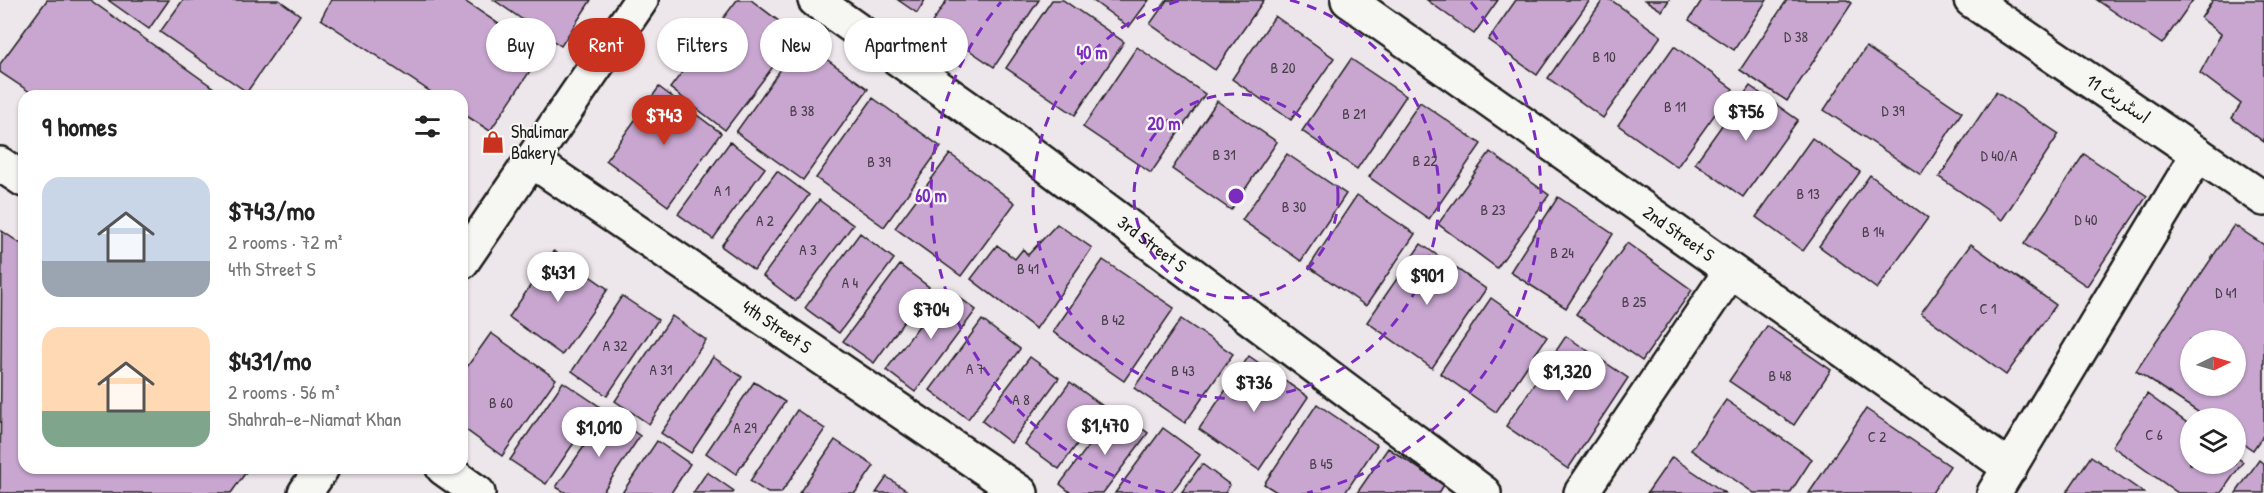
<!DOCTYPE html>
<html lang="en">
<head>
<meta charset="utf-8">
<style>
	body { margin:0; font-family:"Patrick Hand","Playpen Sans Arabic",sans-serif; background:#f6f6f6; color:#222; height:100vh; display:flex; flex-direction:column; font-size:22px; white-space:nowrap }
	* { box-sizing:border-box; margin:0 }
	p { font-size:20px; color:#767676 }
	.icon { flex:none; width:33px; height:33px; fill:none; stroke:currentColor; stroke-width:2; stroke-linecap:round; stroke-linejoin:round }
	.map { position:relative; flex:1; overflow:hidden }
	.details { position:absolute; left:18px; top:90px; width:450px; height:384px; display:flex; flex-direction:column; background:#fff; border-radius:18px; box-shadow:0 2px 4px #0004 }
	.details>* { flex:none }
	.hud { position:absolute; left:486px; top:18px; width:570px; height:54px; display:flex; gap:12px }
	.needle { width:39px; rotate:85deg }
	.controls { position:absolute; left:2180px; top:330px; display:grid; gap:12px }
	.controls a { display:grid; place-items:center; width:66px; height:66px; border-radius:50%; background:#fff; box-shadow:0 2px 4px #0004; font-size:30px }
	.price { position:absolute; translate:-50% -51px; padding:0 14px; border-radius:21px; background:#fff; color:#222; font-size:20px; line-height:39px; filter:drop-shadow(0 2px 3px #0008) }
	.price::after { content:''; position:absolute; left:50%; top:36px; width:18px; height:14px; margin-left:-9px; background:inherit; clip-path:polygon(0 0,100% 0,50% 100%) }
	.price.on { background:#c8321e; color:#fff }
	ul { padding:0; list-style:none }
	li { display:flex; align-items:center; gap:18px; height:150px; padding:0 24px }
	li span { display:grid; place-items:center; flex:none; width:168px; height:120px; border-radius:18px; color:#555 }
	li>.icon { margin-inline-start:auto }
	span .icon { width:72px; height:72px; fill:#fffc; stroke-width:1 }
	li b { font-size:26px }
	h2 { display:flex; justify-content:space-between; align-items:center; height:72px; padding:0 24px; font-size:26px }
	.pill { padding:0 21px; border-radius:27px; background:#fff; box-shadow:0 2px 4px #0004; font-size:21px; line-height:54px }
	.pill.on { background:#c8321e; color:#fff }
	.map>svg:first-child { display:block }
	.building { fill:#c8a6d0; stroke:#1c1c1c; stroke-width:1.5; fill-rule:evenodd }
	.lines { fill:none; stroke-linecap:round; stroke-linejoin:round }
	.minor-casing { stroke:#1c1c1c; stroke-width:38 }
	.major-casing { stroke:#1c1c1c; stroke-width:38 }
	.minor { stroke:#f6f6f2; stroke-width:33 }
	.major { stroke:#f6f6f2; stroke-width:33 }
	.ring { fill:none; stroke:#7b2cbf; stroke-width:3; stroke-dasharray:10 8 }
	.labels { text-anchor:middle; stroke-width:4.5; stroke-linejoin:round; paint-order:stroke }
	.number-label { font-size:15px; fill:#473e49 }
	.street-label { font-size:18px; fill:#1c1c1c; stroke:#f6f6f2 }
	.poi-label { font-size:18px; fill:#1c1c1c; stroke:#f6f6f2; text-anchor:start }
	.centre { fill:#7b2cbf; stroke:#f6f6f2; stroke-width:3 }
	.ring-label { font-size:18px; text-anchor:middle; font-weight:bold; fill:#7b2cbf; stroke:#f6f6f2; stroke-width:4.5; stroke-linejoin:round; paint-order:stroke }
</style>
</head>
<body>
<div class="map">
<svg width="2264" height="493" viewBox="0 0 2264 493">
	<rect width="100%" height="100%" fill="#ede6eb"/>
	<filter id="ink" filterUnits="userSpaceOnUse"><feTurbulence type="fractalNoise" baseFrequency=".0167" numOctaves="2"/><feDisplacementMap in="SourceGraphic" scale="12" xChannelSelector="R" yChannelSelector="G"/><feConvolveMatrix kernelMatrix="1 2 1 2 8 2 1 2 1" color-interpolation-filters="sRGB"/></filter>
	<g filter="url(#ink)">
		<!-- building -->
		<path class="building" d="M47,0h43l135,96h-189l-36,-24v-8z
			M108,0h61l-20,29z
			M183,0h96l21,15 -53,77 -87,-60z
			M331,0h132l79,53 -52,78 -28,-18v-17h-25l-116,-77z
			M494,0h97l-30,46z
			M737,0h14l46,35 -72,95 -55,-42z
			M898,0h27l-8,13z
			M947,0h92l-45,67 -63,-43z
			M1052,0h11l61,42 -49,73 -69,-47z
			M1092,0h57l-20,27z
			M1167,0h97l-49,70 -65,-46z
			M1427,0h71l-24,34z
			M1516,0h74l-53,75 -49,-35z
			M1603,0h8l50,36 -58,82 -55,-40z
			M1645,0h24l-7,11z
			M1702,0h65l-33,50 -45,-30z
			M1787,0h60l5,3 -65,98 -47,-31z
			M2097,0h96l-31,44z
			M2213,0h51v142l-32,-24 9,-14 -41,-31 21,-39 -20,-16z
			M1275,16l59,42 -43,62 -59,-41z
			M801,41l67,48 -65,91 -67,-48z
			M1674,46l59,43 -56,78 -59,-42z
			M1137,47l68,47 -54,79 -68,-46z
			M1866,47l96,65 -41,63 -97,-65z
			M1351,59l55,37 -49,73 -55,-38z
			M1750,86l48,34 -55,77 -48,-34z
			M659,87l62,46 -53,73 -62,-46z
			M1996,92l63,42 -57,86 -63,-43z
			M873,98l68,49 -57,80 -68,-49z
			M1217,101l60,41 -46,68 -59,-41z
			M1420,102l61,42 -52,75 -60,-42z
			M1812,138l48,34 -57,79 -47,-34z
			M730,142l35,26 -52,71 -35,-25z
			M1490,152l59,43 -52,73 -59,-44z
			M950,154l65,49 -54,73 -66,-48z
			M1287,154l59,40 -45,67 -59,-41z
			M2084,154l63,42 -60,90 -63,-42z
			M777,171l32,24 -55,75 -33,-24z
			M1870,175l58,43 -51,71 -58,-43z
			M1357,195l58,39 -49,72 -57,-39z
			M1558,197l55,37 -47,74 -56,-36z
			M819,200l34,25 -57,76 -33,-25z
			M1057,224l35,24 -56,81 -65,-50 26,-34 18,14 8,-10 5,6z
			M2234,225l30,20v189l-11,16 -18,-12v-20h-28l-71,-47zM2190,340h45v46h-45z
			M2,231l22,15v222h225l-18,25h-231z
			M860,233l34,26 -55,74 -34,-25z
			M1627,243l65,47 -50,71 -66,-47z
			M1421,244l65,45 -54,79 -65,-46z
			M1971,244l85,61 -50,70 -85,-62z
			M554,251l54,38 -46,66 -53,-38z
			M1103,260l71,48 -50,73 -71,-49z
			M900,265l29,22 -55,76 -31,-22z
			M947,288l29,22 -61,82 -29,-22z
			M622,296l36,24 -51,76 -35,-25z
			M1491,298l56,39 -51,75 -56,-39z
			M672,316l34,24 -57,84 -34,-23z
			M1181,319l52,35 -48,69 -51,-35z
			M982,320l38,29 -52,70 -38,-29z
			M1767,326l64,44 -37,55 -65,-44z
			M491,333l65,46 -54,77 -40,-29v-53z
			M1566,336l62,42 -60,91 -62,-43z
			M1249,356l59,41 -49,73 -60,-41z
			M713,357l29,20 -51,76 -30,-20z
			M1030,357l29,21 -48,65 -29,-22z
			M563,382l36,24 -53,78 -36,-24z
			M754,382l31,20 -49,72 -30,-21z
			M1070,382l34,25 -45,62 -34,-25z
			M2147,394l43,31v39h45v-8l8,6 -22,31h-43l-66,-47z
			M1726,400l86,59 -22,34h-36l-63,-43z
			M1317,404l60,41 -32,48h-67l-14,-9z
			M1116,409l32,24 -45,60h-32l-11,-9z
			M1866,409l84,57 -18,27h-123z
			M797,410l28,19 -44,64h-13l-18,-12z
			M607,413l33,23 -38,57h-36l-10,-6z
			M1163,428l37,27 -29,38h-56z
			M835,440l39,26 -19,27h-56z
			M657,441l33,23 -19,29h-49z
			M1388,448l56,37 -5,8h-82z
			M2091,456l53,37h-78z
			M1672,457l53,36h-78z
			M2259,460l5,4v29h-28z
			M1202,464l28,21 -5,8h-44z
			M707,472l27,19 -1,2h-40z
			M887,477l23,16h-34z"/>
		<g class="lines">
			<!-- minor casing -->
			<g class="minor-casing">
				<g id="minor">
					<path id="s1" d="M815,0l191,135 478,358"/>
					<path id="s2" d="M1348,0l662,468"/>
					<path d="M1971,0l293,199"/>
					<path id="s3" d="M531,160l490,333"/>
					<path d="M0,164l24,16"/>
					<path d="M443,468l35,25"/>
					<path d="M1581,493l149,-221"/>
					<path d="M1994,493l204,-339"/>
				</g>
			</g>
			<!-- major casing -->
			<g class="major-casing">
				<path id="major" d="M462,262l179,-262
					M305,493l17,-25"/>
			</g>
			<!-- minor -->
			<use href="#minor" class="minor"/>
			<!-- major -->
			<use href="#major" class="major"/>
		</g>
	</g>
	<!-- distance rings -->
	<g class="ring">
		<circle cx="1236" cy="196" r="102"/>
		<path d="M1290 0A203 203 0 1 1 1182 0"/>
		<path d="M1165 493A305 305 0 0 1 1001 2M1471 2A305 305 0 0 1 1307 493"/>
	</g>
	<!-- icons -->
	<defs>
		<g id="shop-bare" transform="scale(1.8)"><path d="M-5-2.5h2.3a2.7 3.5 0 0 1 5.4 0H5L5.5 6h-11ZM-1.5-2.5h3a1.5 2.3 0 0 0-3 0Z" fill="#c8321e" stroke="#f6f6f2" stroke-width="2.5" paint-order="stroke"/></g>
	</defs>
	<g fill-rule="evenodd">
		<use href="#shop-bare" x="493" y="142"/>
	</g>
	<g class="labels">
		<!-- number labels -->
		<g class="number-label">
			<text x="1796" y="42">D 38</text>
			<text x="1604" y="62">B 10</text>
			<text x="1283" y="73">B 20</text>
			<text x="1675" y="112">B 11</text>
			<text x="802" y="116">B 38</text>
			<text x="1893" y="116">D 39</text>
			<text x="1354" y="119">B 21</text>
			<text x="1224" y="160">B 31</text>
			<text x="1999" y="161">D 40/A</text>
			<text x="1425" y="166">B 22</text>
			<text x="879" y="167">B 39</text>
			<text x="722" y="196">A 1</text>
			<text x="1808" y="199">B 13</text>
			<text x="1294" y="212">B 30</text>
			<text x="1493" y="215">B 23</text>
			<text x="2086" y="225">D 40</text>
			<text x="765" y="226">A 2</text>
			<text x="1873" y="237">B 14</text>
			<text x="808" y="255">A 3</text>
			<text x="1562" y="258">B 24</text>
			<text x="1028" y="274">B 41</text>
			<text x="850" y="288">A 4</text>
			<text x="2226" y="298">D 41</text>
			<text x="1634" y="307">B 25</text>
			<text x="1988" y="314">C 1</text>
			<text x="1113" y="325">B 42</text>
			<text x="615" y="351">A 32</text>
			<text x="975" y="374">A 7</text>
			<text x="661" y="375">A 31</text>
			<text x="1183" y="376">B 43</text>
			<text x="1780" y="381">B 48</text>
			<text x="1021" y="405">A 8</text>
			<text x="501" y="408">B 60</text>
			<text x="745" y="433">A 29</text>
			<text x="2154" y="440">C 6</text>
			<text x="1877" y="442">C 2</text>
			<text x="1321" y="469">B 45</text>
		</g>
		<!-- street labels -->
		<g class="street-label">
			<text transform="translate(2118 99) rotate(34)" y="6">اسٹریٹ 11</text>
			<text dy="6" stroke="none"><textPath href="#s2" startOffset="405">2nd Street S</textPath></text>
			<text dy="6" stroke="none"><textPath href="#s1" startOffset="416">3rd Street S</textPath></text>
			<text dy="6" stroke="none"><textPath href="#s3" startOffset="297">4th Street S</textPath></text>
		</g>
		<!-- poi labels -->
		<g class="poi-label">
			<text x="511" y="138">Shalimar<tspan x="511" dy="21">Bakery</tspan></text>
		</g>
	</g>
	<circle cx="1236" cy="196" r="9" class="centre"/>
	<g class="ring-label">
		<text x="1092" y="59">40 m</text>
		<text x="1164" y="130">20 m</text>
		<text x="931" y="202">60 m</text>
	</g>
</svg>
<div class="controls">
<a><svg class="needle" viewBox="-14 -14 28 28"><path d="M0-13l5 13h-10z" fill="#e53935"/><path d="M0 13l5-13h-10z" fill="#767676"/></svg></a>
<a><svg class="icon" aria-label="layers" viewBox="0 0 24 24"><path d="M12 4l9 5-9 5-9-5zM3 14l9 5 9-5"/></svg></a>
</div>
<b class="price" style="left:1746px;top:142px">$756</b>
<b class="price on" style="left:664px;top:146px">$743</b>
<b class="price" style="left:558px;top:303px">$431</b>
<b class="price" style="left:1427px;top:306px">$901</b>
<b class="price" style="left:931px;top:340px">$704</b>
<b class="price" style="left:1567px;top:402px">$1,320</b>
<b class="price" style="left:1254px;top:413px">$736</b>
<b class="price" style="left:1105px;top:456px">$1,470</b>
<b class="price" style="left:599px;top:458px">$1,010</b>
<div class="hud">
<a class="pill">Buy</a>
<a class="pill on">Rent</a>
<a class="pill">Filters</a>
<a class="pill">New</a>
<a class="pill">Apartment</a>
</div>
<section class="details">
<h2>9 homes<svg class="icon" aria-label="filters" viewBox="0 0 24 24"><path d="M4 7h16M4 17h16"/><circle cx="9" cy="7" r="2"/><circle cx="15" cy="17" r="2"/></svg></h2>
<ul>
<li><span style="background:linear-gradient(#c9d6e8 70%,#9aa5b1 0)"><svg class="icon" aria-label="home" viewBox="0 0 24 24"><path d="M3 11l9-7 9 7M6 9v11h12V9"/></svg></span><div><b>$743/mo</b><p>2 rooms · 72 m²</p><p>4th Street S</p></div></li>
<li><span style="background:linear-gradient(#ffd9b3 70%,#7fa58c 0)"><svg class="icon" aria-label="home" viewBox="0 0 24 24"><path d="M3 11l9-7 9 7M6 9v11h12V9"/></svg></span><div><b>$431/mo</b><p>2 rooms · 56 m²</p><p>Shahrah-e-Niamat Khan</p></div></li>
</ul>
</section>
</div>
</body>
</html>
